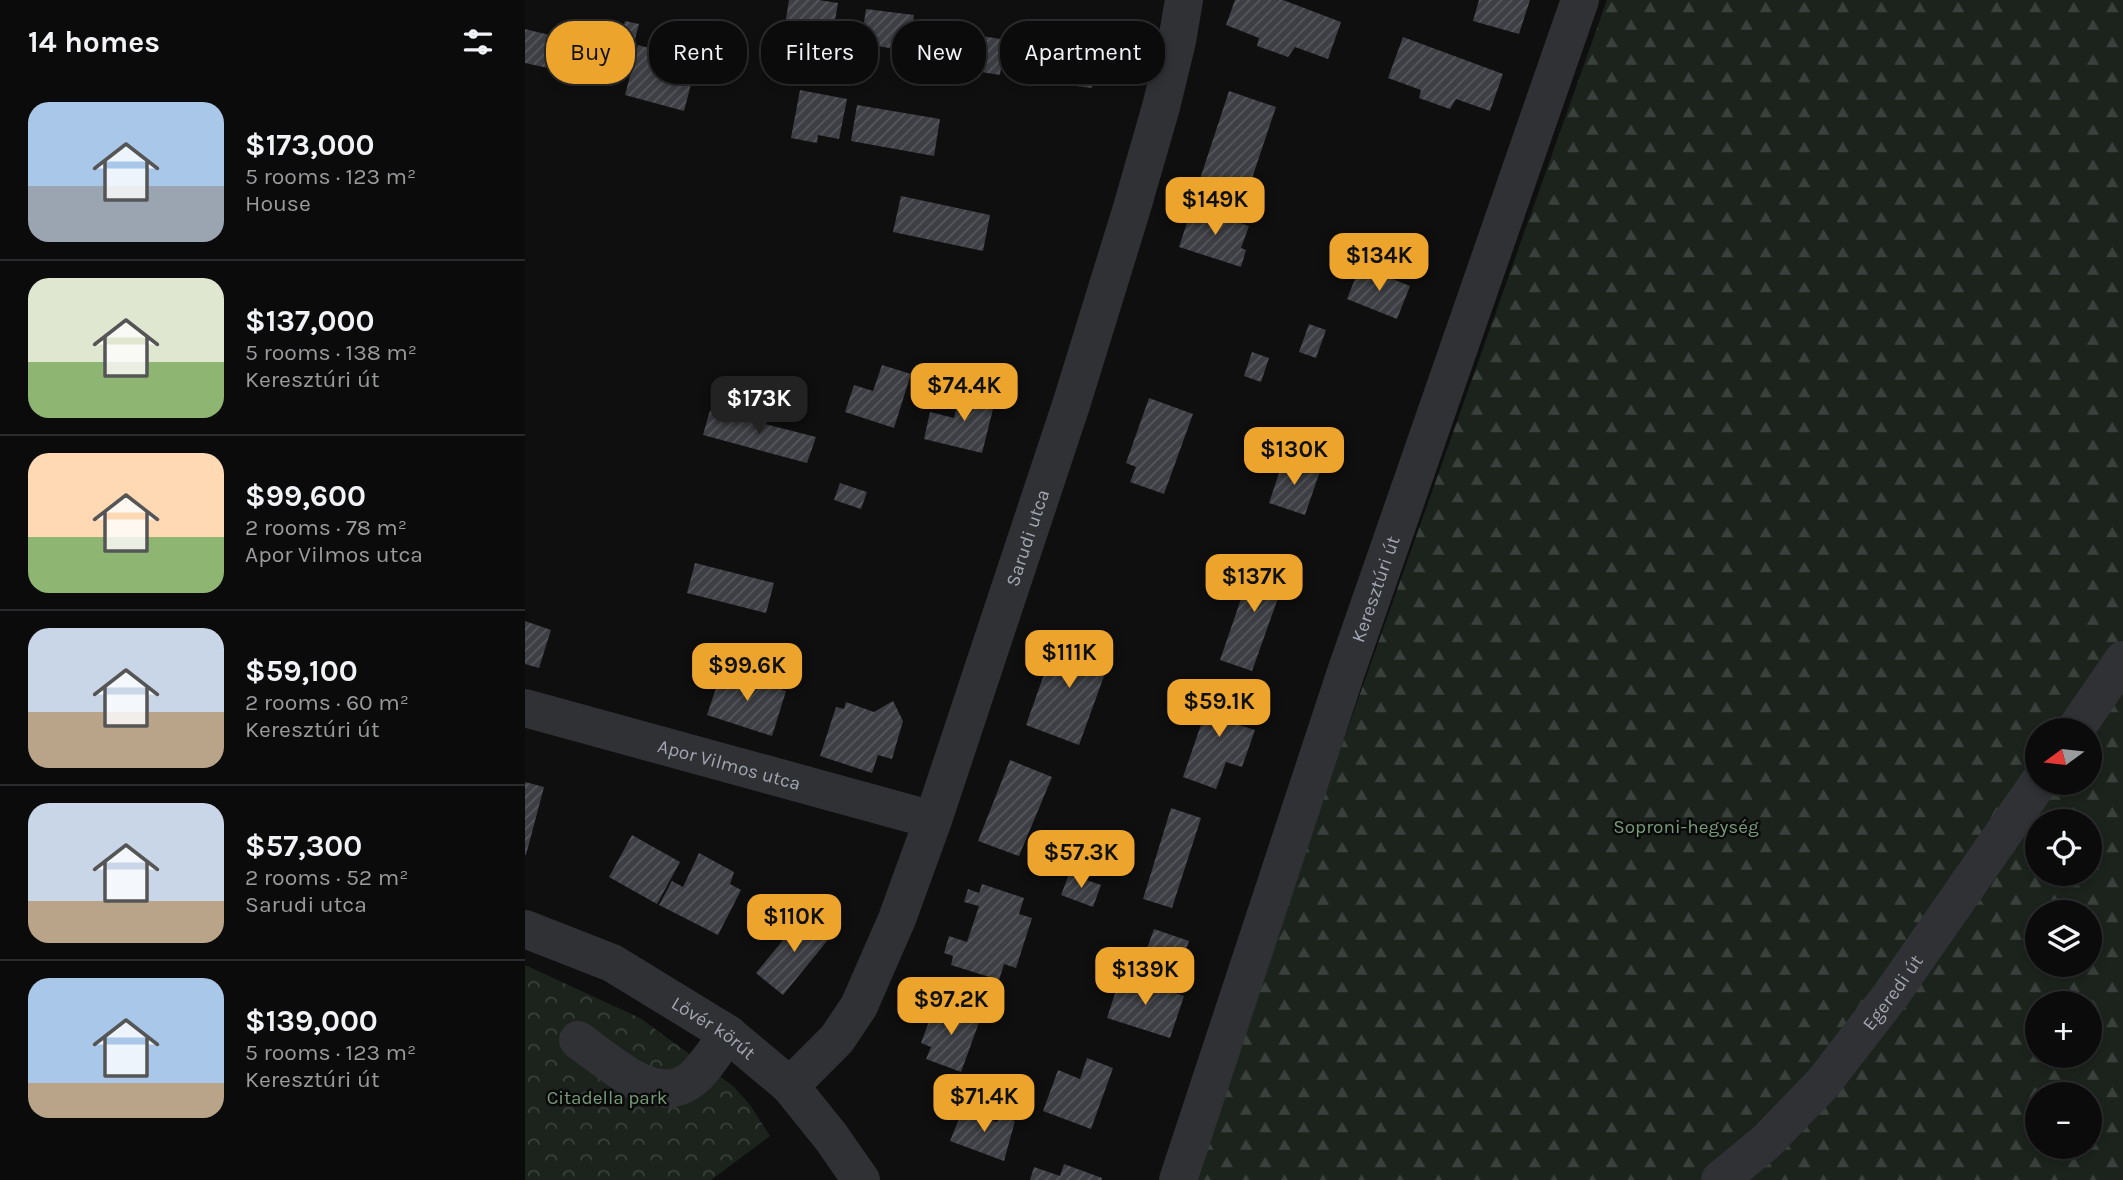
<!DOCTYPE html>
<html lang="en">
<head>
<meta charset="utf-8">
<style>
	body { margin:0; font-family:Karla,sans-serif; background:#141415; color:#f1f3f6; height:100vh; display:flex; flex-direction:column; font-size:26px; white-space:nowrap }
	* { box-sizing:border-box; margin:0 }
	p { font-size:23px; color:#9a9b9d }
	.icon { flex:none; width:38px; height:38px; fill:none; stroke:currentColor; stroke-width:2; stroke-linecap:round; stroke-linejoin:round }
	.map { position:relative; flex:1; overflow:hidden }
	.drawer { display:flex; flex-direction:column; background:#0b0b0c; width:525px }
	.drawer>* { flex:none }
	.top-card { position:absolute; left:21px; top:21px; width:665px; height:63px; display:flex; gap:14px }
	.needle { width:46px; rotate:255deg }
	.fabs { position:absolute; left:1500px; top:718px; display:grid; gap:14px }
	.fabs a { display:grid; place-items:center; width:77px; height:77px; border-radius:50%; background:#0b0b0c; box-shadow:0 4px 10px #0003,0 0 0 2px #2b2b2d; font-size:35px }
	.price { position:absolute; translate:-50% -60px; padding:0 16px; border-radius:14px; background:#eca42c; color:#111; font-size:23px; line-height:46px; filter:drop-shadow(0 2px 4px #0008) }
	.price::after { content:''; position:absolute; left:50%; top:42px; width:21px; height:16px; margin-left:-10px; background:inherit; clip-path:polygon(0 0,100% 0,50% 100%) }
	.price.selected { background:#222; color:#fff }
	ul { padding:0; list-style:none }
	li { display:flex; align-items:center; gap:21px; height:175px; padding:0 28px }
	li+li { border-top:2px solid #2b2b2d }
	li span { display:grid; place-items:center; flex:none; width:196px; height:140px; border-radius:21px; color:#555 }
	li>.icon { margin-inline-start:auto }
	span .icon { width:84px; height:84px; fill:#fffc; stroke-width:1 }
	li b { font-size:30px }
	h2 { display:flex; justify-content:space-between; align-items:center; height:84px; padding:0 28px; font-size:30px }
	.tag { padding:0 24px; border-radius:28px; background:#0b0b0c; box-shadow:0 4px 10px #0003,0 0 0 2px #2b2b2d; font-size:24px; line-height:63px }
	.tag.selected { background:#eca42c; color:#111 }
	main { display:flex; flex:1; min-height:0 }
	.map>svg:first-child { display:block }
	.forest { fill:url(#forest-firs); fill-rule:evenodd }
	.park { fill:url(#park-crowns) }
	.building { fill:url(#building-hatch) }
	.lines { fill:none; stroke-linecap:round; stroke-linejoin:round }
	.minor { stroke:#303135; stroke-width:38 }
	.labels { text-anchor:middle; stroke-width:5; stroke-linejoin:round; paint-order:stroke }
	.street-label { font-size:19px; fill:#a1a6b1; stroke:#0a0a0b }
	.park-label { font-size:19px; fill:#789c79; stroke:#0a0a0b }
</style>
</head>
<body>
<main>
<section class="drawer">
<h2>14 homes<svg class="icon" aria-label="filters" viewBox="0 0 24 24"><path d="M4 7h16M4 17h16"/><circle cx="9" cy="7" r="2"/><circle cx="15" cy="17" r="2"/></svg></h2>
<ul>
<li><span style="background:linear-gradient(#a9c7e8 60%,#9aa5b1 0)"><svg class="icon" aria-label="home" viewBox="0 0 24 24"><path d="M3 11l9-7 9 7M6 9v11h12V9"/></svg></span><div><b>$173,000</b><p>5 rooms · 123 m²</p><p>House</p></div></li>
<li><span style="background:linear-gradient(#dfe7d0 60%,#8fb573 0)"><svg class="icon" aria-label="home" viewBox="0 0 24 24"><path d="M3 11l9-7 9 7M6 9v11h12V9"/></svg></span><div><b>$137,000</b><p>5 rooms · 138 m²</p><p>Keresztúri út</p></div></li>
<li><span style="background:linear-gradient(#ffd9b3 60%,#8fb573 0)"><svg class="icon" aria-label="home" viewBox="0 0 24 24"><path d="M3 11l9-7 9 7M6 9v11h12V9"/></svg></span><div><b>$99,600</b><p>2 rooms · 78 m²</p><p>Apor Vilmos utca</p></div></li>
<li><span style="background:linear-gradient(#c9d6e8 60%,#b9a48a 0)"><svg class="icon" aria-label="home" viewBox="0 0 24 24"><path d="M3 11l9-7 9 7M6 9v11h12V9"/></svg></span><div><b>$59,100</b><p>2 rooms · 60 m²</p><p>Keresztúri út</p></div></li>
<li><span style="background:linear-gradient(#c9d6e8 70%,#b9a48a 0)"><svg class="icon" aria-label="home" viewBox="0 0 24 24"><path d="M3 11l9-7 9 7M6 9v11h12V9"/></svg></span><div><b>$57,300</b><p>2 rooms · 52 m²</p><p>Sarudi utca</p></div></li>
<li><span style="background:linear-gradient(#a9c7e8 75%,#b9a48a 0)"><svg class="icon" aria-label="home" viewBox="0 0 24 24"><path d="M3 11l9-7 9 7M6 9v11h12V9"/></svg></span><div><b>$139,000</b><p>5 rooms · 123 m²</p><p>Keresztúri út</p></div></li>
</ul>
</section>
<div class="map">
<svg width="1598" height="1180" viewBox="0 0 1598 1180">
	<defs>
		<pattern id="forest-firs" width="22" height="20" patternUnits="userSpaceOnUse" patternTransform="scale(1.75)"><rect width="22" height="20" fill="#1c231c"/><path d="M5 1l3.5 6h-7zM16 11l3.5 6h-7z" fill="#3a403b"/></pattern>
		<pattern id="park-crowns" width="20" height="18" patternUnits="userSpaceOnUse" patternTransform="scale(1.75)"><rect width="20" height="18" fill="#1c231c"/><path d="M2 6a3 3 0 1 1 6 0M12 15a3 3 0 1 1 6 0" fill="none" stroke="#3a403b"/></pattern>
		<pattern id="building-hatch" width="6" height="6" patternUnits="userSpaceOnUse" patternTransform="scale(1.75)"><rect width="6" height="6" fill="#3e3f44"/><path d="M-1 1l2-2M0 6l6-6M5 7l2-2" fill="none" stroke="#57585d"/></pattern>
	</defs>
	<rect width="100%" height="100%" fill="#0f0f10"/>
	<!-- forest -->
	<path class="forest" d="M1082,0h516v1180h-936zM1512,730h52v52h-52zM1512,821h52v52h-52zM1512,912h52v52h-52zM1512,1003h52v52h-52zM1512,1094h52v52h-52z"/>
	<!-- park -->
	<path class="park" d="M0,965l115,53 93,68 17,19 20,31 -59,44h-186z"/>
	<!-- building -->
	<path class="building" d="M264,0h30l19,3 -5,29 -16,-3 -1,7 -32,-5z
		M710,0h48l58,22 -13,37 -33,-12 -7,10 -31,-11 2,-8 -33,-13z
		M954,0h51l-11,34 -46,-13z
		M341,9l48,6 -5,36 -32,-5 1,-6 -16,-3z
		M100,21l14,3 -4,15 -14,-3z
		M0,29l90,22 -7,30 -83,-18z
		M449,35l48,7 -4,29 -17,-3 -1,7 -31,-5z
		M878,37l100,37 -13,37 -34,-12 -6,10 -31,-11 2,-8 -33,-12z
		M113,45l59,16 -13,50 -59,-16z
		M525,46l47,7 -5,35 -31,-4 1,-7 -17,-2z
		M275,90l47,9 -8,40 -21,-4 -1,8 -26,-5z
		M704,91l47,16 -30,89 -46,-17z
		M332,105l83,14 -6,37 -83,-15z
		M376,196l89,19 -7,36 -90,-19z
		M667,207l57,19 -8,22 5,2 -5,17 -62,-20z
		M835,266l50,20 -13,33 -50,-20z
		M784,324l17,6 -10,28 -17,-6z
		M727,352l17,6 -8,24 -17,-6z
		M357,365l29,9 -17,54 -49,-16 9,-27 19,6z
		M436,389l35,8 -14,56 -58,-14 6,-27 24,6z
		M624,398l44,16 -29,80 -34,-12 6,-15 -10,-4z
		M185,410l106,27 -9,26 -104,-28z
		M759,458l36,13 -15,44 -36,-12z
		M315,483l27,9 -6,17 -27,-9z
		M730,558l33,12 -36,101 -32,-11z
		M170,563l79,20 -8,30 -79,-20z
		M0,621l26,9 -12,38 -14,-4z
		M533,635l54,19 -33,91 -53,-20z
		M197,670l64,21 -14,45 -65,-21z
		M689,687l34,12 -9,26 16,5 -13,37 -16,-5 -10,27 -33,-12z
		M368,701l10,20 -11,38 -14,-4 -6,18 -52,-17 16,-49 8,2 2,-7 28,10z
		M485,760l42,17 -33,79 -41,-15z
		M0,782l19,5 -18,68h-1z
		M646,808l30,10 -29,90 -29,-9z
		M107,835l48,27 -23,42 -48,-27z
		M174,853l35,19 -4,12 11,6 -23,45 -59,-30 13,-24 11,6z
		M544,874l32,11 -8,22 -32,-12z
		M457,884l42,14 -5,16 13,4 -16,50 -12,-4 -5,16 -48,-15 2,-9 -9,-3 5,-17 18,6 12,-36 -15,-4 4,-13 11,4z
		M281,912l26,23 -49,60 -27,-22z
		M629,929l35,12 -17,48 -35,-13z
		M596,975l63,21 -14,42 -63,-20z
		M421,1005l35,12 -20,55 -35,-13 5,-12 -10,-4 10,-27 10,3z
		M562,1058l26,10 -22,61 -48,-18 15,-41 22,9z
		M438,1109l34,13 3,-6 15,5 -11,40 -54,-20z
		M539,1164l38,14v2h-72l4,-13 26,9z"/>
	<g class="lines">
		<!-- minor -->
		<g class="minor">
			<path id="s1" d="M0,708l408,112"/>
			<path d="M1550,730l48,-70"/>
			<path id="s2" d="M0,929l87,34 116,71 62,52 41,51 30,43"/>
			<path d="M53,1040c29,20 78,68 113,40 14,-11 26,-32 37,-46"/>
			<path id="s3" d="M265,1086l47,-47 22,-33 38,-87 36,-99 139,-418 59,-191 30,-104 16,-66 7,-41"/>
			<path id="s4" d="M653,1180l168,-508 234,-672"/>
			<path id="s5" d="M1195,1180l46,-38 57,-59 68,-88 148,-213"/>
		</g>
	</g>
	<g class="labels">
		<!-- street labels -->
		<g class="street-label">
			<text dy="7" stroke="none"><textPath href="#s3" startOffset="604">Sarudi utca</textPath></text>
			<text dy="7" stroke="none"><textPath href="#s4" startOffset="623">Keresztúri út</textPath></text>
			<text dy="7" stroke="none"><textPath href="#s1" startOffset="212">Apor Vilmos utca</textPath></text>
			<text dy="7" stroke="none"><textPath href="#s5" startOffset="256">Egeredi út</textPath></text>
			<text dy="7" stroke="none"><textPath href="#s2" startOffset="214">Lővér körút</textPath></text>
		</g>
		<!-- park labels -->
		<g class="park-label">
			<text x="1161" y="833">Soproni-hegység</text>
			<text x="82" y="1104">Citadella park</text>
		</g>
	</g>
</svg>
<div class="fabs">
<a><svg class="needle" viewBox="-14 -14 28 28"><path d="M0-13l5 13h-10z" fill="#e53935"/><path d="M0 13l5-13h-10z" fill="#9a9b9d"/></svg></a>
<a><svg class="icon" aria-label="locate" viewBox="0 0 24 24"><circle cx="12" cy="12" r="6"/><path d="M12 2v4M12 18v4M2 12h4M18 12h4"/></svg></a>
<a><svg class="icon" aria-label="layers" viewBox="0 0 24 24"><path d="M12 4l9 5-9 5-9-5zM3 14l9 5 9-5"/></svg></a>
<a>+</a>
<a>−</a>
</div>
<b class="price" style="left:690px;top:237px">$149K</b>
<b class="price" style="left:854px;top:293px">$134K</b>
<b class="price" style="left:439px;top:423px">$74.4K</b>
<b class="price selected" style="left:234px;top:436px">$173K</b>
<b class="price" style="left:769px;top:487px">$130K</b>
<b class="price" style="left:729px;top:614px">$137K</b>
<b class="price" style="left:544px;top:690px">$111K</b>
<b class="price" style="left:222px;top:703px">$99.6K</b>
<b class="price" style="left:694px;top:739px">$59.1K</b>
<b class="price" style="left:556px;top:890px">$57.3K</b>
<b class="price" style="left:269px;top:954px">$110K</b>
<b class="price" style="left:620px;top:1007px">$139K</b>
<b class="price" style="left:426px;top:1037px">$97.2K</b>
<b class="price" style="left:459px;top:1134px">$71.4K</b>
<div class="top-card">
<a class="tag selected">Buy</a>
<a class="tag">Rent</a>
<a class="tag">Filters</a>
<a class="tag">New</a>
<a class="tag">Apartment</a>
</div>
</div>
</main>
</body>
</html>
